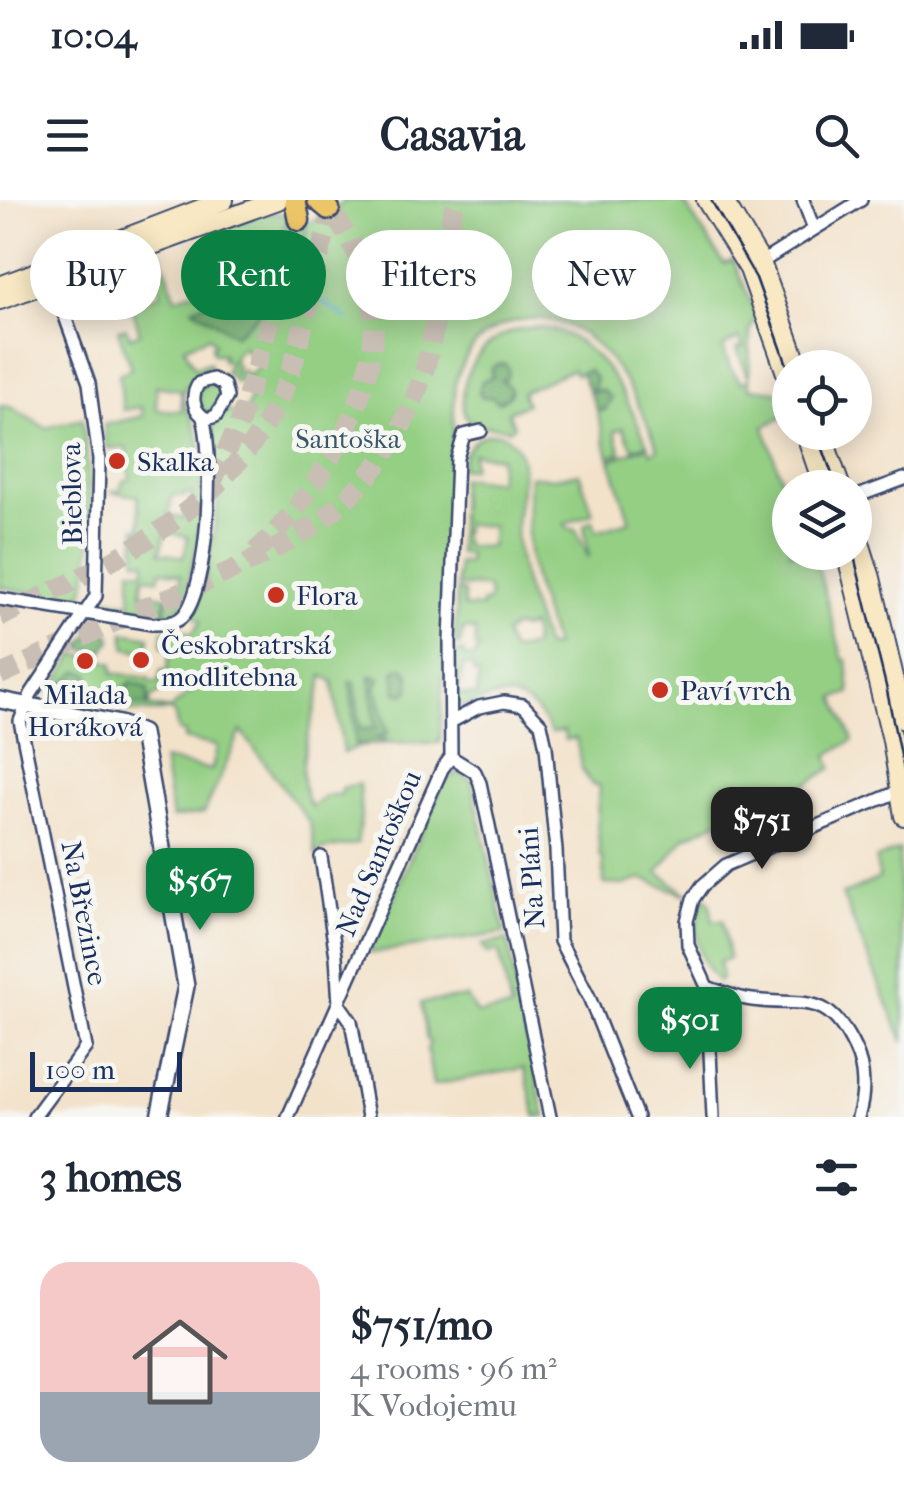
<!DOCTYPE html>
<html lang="en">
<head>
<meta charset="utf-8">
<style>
	body { margin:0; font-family:"IM FELL French Canon",serif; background:#f2f2f3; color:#1f2937; height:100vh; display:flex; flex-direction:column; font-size:38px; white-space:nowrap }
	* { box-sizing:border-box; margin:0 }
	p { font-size:32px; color:#747a83 }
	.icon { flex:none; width:55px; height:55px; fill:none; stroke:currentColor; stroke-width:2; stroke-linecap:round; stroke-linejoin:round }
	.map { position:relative; height:917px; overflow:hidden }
	.side { display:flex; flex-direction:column; background:#fff; flex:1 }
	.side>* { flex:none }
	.hud { position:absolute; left:30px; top:30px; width:845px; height:90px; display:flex; gap:20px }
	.controls { position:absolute; left:772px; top:150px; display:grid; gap:20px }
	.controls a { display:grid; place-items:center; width:100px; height:100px; border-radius:50%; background:#fff; box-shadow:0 5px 25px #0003; font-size:50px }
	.scale { position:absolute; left:30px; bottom:25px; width:152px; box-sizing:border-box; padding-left:10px; border:5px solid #1b2f5e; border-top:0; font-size:28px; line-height:35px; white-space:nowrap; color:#1b2f5e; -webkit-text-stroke:8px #f6f6f2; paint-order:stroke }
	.price { position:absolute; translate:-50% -85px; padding:0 22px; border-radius:20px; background:#0b8043; color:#fff; font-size:32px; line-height:65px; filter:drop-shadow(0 2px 5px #0008) }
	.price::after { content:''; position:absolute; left:50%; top:60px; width:30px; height:22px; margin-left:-15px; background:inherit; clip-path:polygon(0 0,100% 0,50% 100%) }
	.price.active { background:#222; color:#fff }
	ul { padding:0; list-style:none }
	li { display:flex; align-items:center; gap:30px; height:250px; padding:0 40px }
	li span { display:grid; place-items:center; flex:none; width:280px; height:200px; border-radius:30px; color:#555 }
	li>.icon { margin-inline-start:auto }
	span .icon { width:120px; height:120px; fill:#fffc; stroke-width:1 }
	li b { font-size:42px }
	h2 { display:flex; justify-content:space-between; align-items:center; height:120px; padding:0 40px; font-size:42px }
	.pill { padding:0 35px; border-radius:45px; background:#fff; box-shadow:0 5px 25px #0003; font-size:35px; line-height:90px }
	.pill.active { background:#0b8043; color:#fff }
	.status { display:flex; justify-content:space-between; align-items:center; height:70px; padding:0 50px; background:#fff; direction:ltr }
	.status svg { height:28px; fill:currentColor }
	header { display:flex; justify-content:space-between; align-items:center; height:130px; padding:0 40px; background:#fff; font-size:45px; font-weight:700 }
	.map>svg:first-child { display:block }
	.green { fill:#94cf84; stroke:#587f71; stroke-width:2.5; fill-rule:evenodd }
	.forest { fill:#77b272; stroke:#497068; stroke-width:2.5 }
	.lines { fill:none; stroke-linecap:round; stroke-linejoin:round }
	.stream { stroke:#70afe3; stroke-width:2.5 }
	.trunk-tunnel { stroke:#c8beb4; stroke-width:20; stroke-dasharray:20 10; stroke-linecap:butt }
	.minor-casing { stroke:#3b4a6e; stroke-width:16 }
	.tertiary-casing { stroke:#3b4a6e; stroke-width:20 }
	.secondary-casing { stroke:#3b4a6e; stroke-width:22 }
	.trunk-casing { stroke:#3b4a6e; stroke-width:25 }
	.minor { stroke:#fff; stroke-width:11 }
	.tertiary { stroke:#fff; stroke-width:15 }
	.secondary { stroke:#f8e8c3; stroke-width:18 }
	.trunk { stroke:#edc569; stroke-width:20 }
	.tram { stroke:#1b2f5e; stroke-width:2.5 }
	.poi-dot { fill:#c8321e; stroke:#f6f6f2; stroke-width:4 }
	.labels { text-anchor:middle; stroke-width:10; stroke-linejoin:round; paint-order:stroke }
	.park-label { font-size:28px; fill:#395768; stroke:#f6f6f2 }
	.poi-label { font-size:28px; fill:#1b2f5e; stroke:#f6f6f2; text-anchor:start }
	.street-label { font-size:28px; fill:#1b2f5e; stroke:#f6f6f2 }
</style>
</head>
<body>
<div class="status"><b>10:04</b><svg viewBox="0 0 49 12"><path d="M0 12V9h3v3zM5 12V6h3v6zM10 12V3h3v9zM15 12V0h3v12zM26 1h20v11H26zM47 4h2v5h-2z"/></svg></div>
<header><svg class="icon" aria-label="menu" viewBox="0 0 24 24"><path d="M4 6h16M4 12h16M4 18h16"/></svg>Casavia<svg class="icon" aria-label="search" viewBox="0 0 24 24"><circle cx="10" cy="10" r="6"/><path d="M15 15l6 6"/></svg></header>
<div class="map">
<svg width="904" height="917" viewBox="0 0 904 917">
	<rect width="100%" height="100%" fill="#f6f6f2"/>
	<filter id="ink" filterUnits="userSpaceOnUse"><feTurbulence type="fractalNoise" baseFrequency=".01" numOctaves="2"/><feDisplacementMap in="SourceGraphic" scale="20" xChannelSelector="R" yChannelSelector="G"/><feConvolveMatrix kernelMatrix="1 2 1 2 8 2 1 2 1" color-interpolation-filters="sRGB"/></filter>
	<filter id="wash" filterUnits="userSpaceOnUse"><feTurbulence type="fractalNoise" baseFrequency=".0048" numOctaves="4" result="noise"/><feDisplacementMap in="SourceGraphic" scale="40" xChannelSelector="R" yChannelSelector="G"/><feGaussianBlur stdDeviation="2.25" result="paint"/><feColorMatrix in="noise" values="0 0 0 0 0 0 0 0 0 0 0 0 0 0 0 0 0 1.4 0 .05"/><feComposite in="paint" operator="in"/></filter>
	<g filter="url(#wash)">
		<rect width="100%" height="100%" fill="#f3e2ca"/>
		<!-- green -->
		<path class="green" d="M345,0h337l42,64 9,-4 25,58 -4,2 -4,11 -1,57 35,4 6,22 -26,12 26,79v47l22,1 -6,1 2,7 8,-1 27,100h4l3,33 -15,5 18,42 -25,15 4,13 -39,25 -46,19 -7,-1 -55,26 -27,35 30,23 -46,-16 -19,6 -19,-1 -1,-27 -3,-1 -3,-36 2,-34 -7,-1 -10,-16 -6,-31 -11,2 -1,-9 -13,2c-11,-23 -29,-40 -57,-36 -11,1 -20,8 -31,9l-7,-4 -3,-9 24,3 2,-22 -6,-1v-7l-10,-1 -3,22 -7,4 2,-39h9l1,5 9,1 5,-11 -4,-1v-16l-12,-1 -3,16h-5l2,-55 7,2v15l18,1v-5h5l3,-6 -3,-10 -30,-1 1,-23h9l1,-9 -10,-1v-17l5,1 2,9 25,1 2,-21 -27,-2 -2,9 -4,1 1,-56 38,3 2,-24 -27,-4 -1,16 -11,-1c6,-43 53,-45 60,-10 5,22 -5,48 -5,70 1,43 16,80 30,120l9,-2c-25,-69 -32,-96 -25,-170l24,2 25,-5 14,40 -28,11 2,4 9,2 13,28 -5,-33 9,-5 3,11 34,-10 -20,-61 38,-14 3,7 7,-4c-24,-60 -69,-152 -149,-126 -31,10 -45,30 -54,61l-15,359c-32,0 -67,-4 -97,10l-10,-72 -10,-5c-6,40 -34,93 -12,131l15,-11 15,-2v-6l18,-4 2,33 -4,27 -34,5 -7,6 -6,-32 -69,-92 -37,82 -32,5 -9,-58 49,10 5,-24 -33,-7 1,-6 -7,-2 -3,-15 -5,-6c-17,8 -99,-8 -120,-16l25,-40 38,9v10l36,5v3l9,2 3,-13 6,1 4,-23 -9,-2 1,-15 15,-4 14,7 9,-13 -9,-6c14,-19 27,-107 26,-132 -1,-16 -8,-32 -7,-47 0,-12 8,-19 16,-26l16,8 9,-25 -5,-16 -10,6 -12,-11 4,-10 -7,-2 1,-6h-10l-2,-8 4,-2 -6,-8 -25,11 10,20 15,-4 2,6 -16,5 -12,18c0,17 11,26 15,43 12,51 -1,111 -13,162l-8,12 -12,6 4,-19 9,1 3,-22 -20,-5 -2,9 -15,-3 -2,17 24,3 -4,19 -55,-9v-7l24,4v-34l13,2 2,-10 -10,-1v-32l5,1 -3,-33 -28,-4 10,-2 3,-9 7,-2 -4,-31h-19l-3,-23 39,-9 -2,-9 -18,3 -4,-36 12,-5 -13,-39 8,-2 4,9 10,-4 -8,-25 29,-15 -11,-31 -29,12 -3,-7 42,-15 16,46 58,-22 -16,-45c20,-7 51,-26 71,-14l-20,40 -42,37 -33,14 41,27 41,-37 23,-11 8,-64 29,-14zM739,138l4,9 -6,2 12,30 -7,4 -12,-15 -7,-21zM242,147l18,17 -10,11 -9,-5 -4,4 -3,-3 3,-5 -5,-8zM156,186l25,4 1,21 -25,-1zM186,293l6,1 -1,19h-5l-3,5 -14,-2 3,-21 13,1zM166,332l22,5 -4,20 -24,-4zM531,426l3,20 -23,5 -7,-17 10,-7 9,2zM174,476l12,4 8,9 -24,21 -21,-4 2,-8 17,-11zM135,483l12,8 1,12 -42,-7 9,-8 4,8 9,-12z
			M534,127c62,3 92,68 113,117l-14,5 -10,-21 -8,3 6,22 -12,4 -12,-47 3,1 -3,-21 -5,1 -7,-20 -9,4 -4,-6 -50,23 4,12 -18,8 6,14 -5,3c-12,-4 -29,0 -39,-8 -7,-5 -7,-14 -7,-22 1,-42 32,-68 71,-72zM492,169l19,22 -2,5 -13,6 -10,-23 6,-2z
			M217,184l7,11 -14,19 -10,-6 -2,-17 4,-5z
			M0,205l12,3 34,20 36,-9c7,47 17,140 -2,182l-80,-14z
			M124,432l26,5 -3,15 -21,-4z
			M458,573l10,4 4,6 33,150 -134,20 -1,-4 74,-168z
			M899,650l1,79 4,16v98l-62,-148 37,-16 -3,-20z
			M705,696l5,7 3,18 10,-1 6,39 -10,2 3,17 -4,4c-23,-26 -27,-55 -13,-86z
			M507,740l2,3 7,48 29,126h-9l-12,-49 -91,17 -6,-36 3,-7 -3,-2 -6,-37 45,-6 11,17 34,-5 -12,-58 -12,2 -5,-8z"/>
		<!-- forest -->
		<path class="forest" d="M289,17l18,6 -8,64 -23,11 -41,37 -42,-27 34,-14 41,-36z
			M495,165l10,-1 4,5 -2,9 -6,2 9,7 -1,9 -9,6 -9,-5h-10l-2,-5 3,-11 10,-4v-8z
			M588,170l8,9 -4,12 10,-1 9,8 -6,12h-8l-16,-37z
			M94,429l16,4 1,7 -9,14 -23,-6z
			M403,467l7,9v15l-5,3 -9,-2 -2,-21z
			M79,471l11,3 -3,10 -17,3 5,10 -16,-1 -6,-9 3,2z
			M370,476l10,2 -4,9 12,46 -11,5 9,1v4l-30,3 -6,-65 5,1 5,47 15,-1z
			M132,482l16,6v18l-40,-5 1,-11 6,-2 5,7z"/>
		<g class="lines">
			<!-- stream -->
			<path class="stream" d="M312,94l35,25"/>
		</g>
	</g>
	<g filter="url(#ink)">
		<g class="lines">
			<!-- trunk-tunnel -->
			<path class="trunk-tunnel" d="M213,280l27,-58 59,-202
				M255,352c61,-54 132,-168 117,-253 -6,-35 -22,-62 -43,-90
				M0,417c114,-54 240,-113 288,-239 21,-58 26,-120 49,-178
				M0,475c58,-26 115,-54 173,-79 113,-48 201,-86 246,-210 22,-60 19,-125 37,-186"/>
			<!-- minor casing -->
			<g class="minor-casing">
				<path id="minor" d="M803,0l11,29
					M757,65l104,-65
					M213,179l11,6 3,12 -11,19 -9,3c-14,-7 -17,-23 -8,-36z
					M855,297l49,-18
					M0,399l152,25c10,0 22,0 30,-7 27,-25 32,-164 21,-199
					M451,522l28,-15 25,-5 19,3 18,19 5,23 10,103 4,91 29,56 48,120
					M451,557l24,15 5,11 70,334
					M321,657l15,99 3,48 12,17 17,96
					M707,787c15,5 29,11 45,13 51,7 75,-11 103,49 10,21 10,46 3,68
					M34,917l52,-70 -66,-326 11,-27 65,-98 3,-137 -10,-76 -39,-108
					M288,917l154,-348 9,-12 -1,-116 7,-183 7,-23 17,-4
					M713,917l-6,-130 -19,-42 -1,-24 6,-22 9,-13 24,-21 178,-76"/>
			</g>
			<!-- tertiary casing -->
			<g class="tertiary-casing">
				<path id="tertiary" d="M0,500l120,24 22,9 44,253 -27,131"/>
			</g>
			<!-- secondary casing -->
			<g class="secondary-casing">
				<path id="secondary" d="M706,0l43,69 41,115
					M723,0l38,62 38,106
					M0,86l224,-86
					M0,100l278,-100
					M805,232l19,56
					M821,232l20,56
					M855,327l16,51 33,142
					M846,352l46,188 12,76"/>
			</g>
			<!-- trunk casing -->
			<g class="trunk-casing">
				<path id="trunk" d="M295,0l4,20
					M318,0l11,9"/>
			</g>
			<!-- minor -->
			<use href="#minor" class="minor"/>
			<!-- tertiary -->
			<use href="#tertiary" class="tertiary"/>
			<!-- secondary -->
			<use href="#secondary" class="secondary"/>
			<!-- trunk -->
			<use href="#trunk" class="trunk"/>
			<!-- tram -->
			<path class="tram" d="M711,0l45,78 34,95
				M817,232l20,56
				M853,352l33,134 18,89"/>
		</g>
	</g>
	<!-- markers -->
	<g class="poi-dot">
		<circle cx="117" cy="261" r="10"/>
		<circle cx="276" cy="395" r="10"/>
		<circle cx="141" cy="460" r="10"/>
		<circle cx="85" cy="461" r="10"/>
		<circle cx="660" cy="490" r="10"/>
	</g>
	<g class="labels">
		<!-- park labels -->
		<g class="park-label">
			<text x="348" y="248">Santoška</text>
		</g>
		<!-- poi labels -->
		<g class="poi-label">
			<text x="137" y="271">Skalka</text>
			<text x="296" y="405">Flora</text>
			<text x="161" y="454">Českobratrská<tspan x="161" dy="32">modlitebna</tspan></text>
			<text x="680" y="500">Paví vrch</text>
			<text x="85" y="504" text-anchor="middle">Milada<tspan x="85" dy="32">Horáková</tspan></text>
		</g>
		<!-- street labels -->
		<g class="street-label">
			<text transform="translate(71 294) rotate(-91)" y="10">Bieblova</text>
			<text transform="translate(378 653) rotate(-67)" y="10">Nad Santoškou</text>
			<text transform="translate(531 678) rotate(-94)" y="10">Na Pláni</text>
			<text transform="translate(85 713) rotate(79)" y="10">Na Březince</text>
		</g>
	</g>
</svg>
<div class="controls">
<a><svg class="icon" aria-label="locate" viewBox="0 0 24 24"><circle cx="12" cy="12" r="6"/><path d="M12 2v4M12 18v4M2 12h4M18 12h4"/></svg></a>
<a><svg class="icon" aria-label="layers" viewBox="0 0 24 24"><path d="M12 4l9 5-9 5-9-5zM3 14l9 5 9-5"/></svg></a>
</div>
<div class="scale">100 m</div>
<b class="price active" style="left:762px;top:672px">$751</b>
<b class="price" style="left:200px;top:733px">$567</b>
<b class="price" style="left:690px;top:872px">$501</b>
<div class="hud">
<a class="pill">Buy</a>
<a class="pill active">Rent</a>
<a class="pill">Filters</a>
<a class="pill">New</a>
</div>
</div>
<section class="side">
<h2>3 homes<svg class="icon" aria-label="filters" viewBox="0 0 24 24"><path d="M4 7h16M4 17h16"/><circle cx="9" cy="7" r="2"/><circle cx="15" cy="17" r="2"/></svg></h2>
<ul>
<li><span style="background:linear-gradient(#f6c9c9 65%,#9aa5b1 0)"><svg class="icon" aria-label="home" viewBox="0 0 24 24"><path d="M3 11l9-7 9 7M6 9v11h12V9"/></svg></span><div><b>$751/mo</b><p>4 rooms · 96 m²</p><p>K Vodojemu</p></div></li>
</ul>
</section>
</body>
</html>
